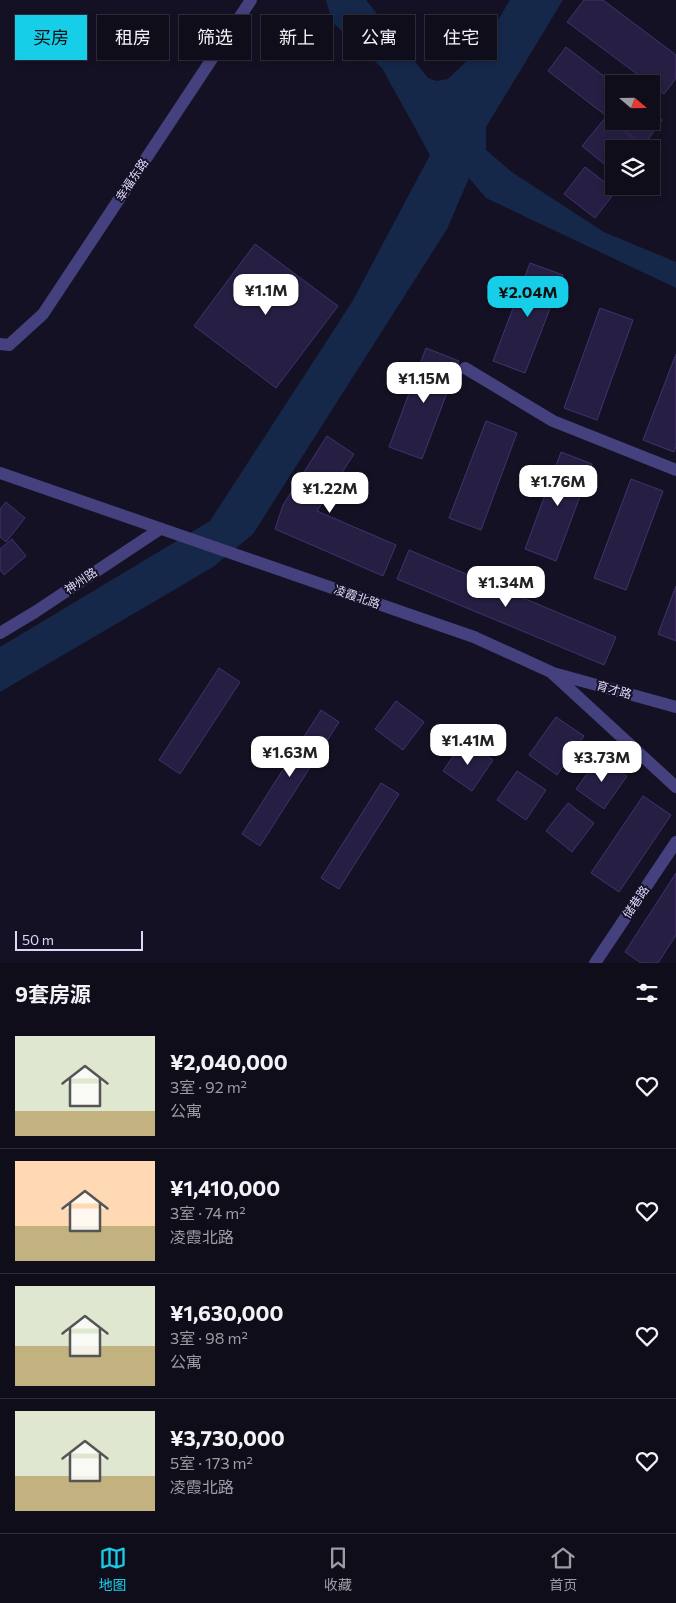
<!DOCTYPE html>
<html lang="zh">
<head>
<meta charset="utf-8">
<style>
	body { margin:0; font-family:Commissioner,"Noto Sans SC",sans-serif; background:#1e1b28; color:#f1f3f6; height:100vh; display:flex; flex-direction:column; font-size:19px; white-space:nowrap }
	* { box-sizing:border-box; margin:0 }
	p { font-size:16px; color:#9c9ca3 }
	.icon { flex:none; width:28px; height:28px; fill:none; stroke:currentColor; stroke-width:2; stroke-linecap:round; stroke-linejoin:round }
	.map { position:relative; height:963px; overflow:hidden }
	.drawer { display:flex; flex-direction:column; background:#100d1b; flex:1 }
	.drawer>* { flex:none }
	.banner { position:absolute; left:15px; top:15px; width:646px; height:45px; display:flex; gap:10px }
	.needle { width:32px; rotate:110deg }
	.tools { position:absolute; left:605px; top:75px; display:grid; gap:10px }
	.tools a { display:grid; place-items:center; width:55px; height:55px; border-radius:0px; background:#100d1b; box-shadow:0 2px 8px #0003,0 0 0 1px #302d3a; font-size:25px }
	.scale { position:absolute; left:15px; bottom:12px; width:128px; box-sizing:border-box; padding-left:5px; border:2px solid #ddd8fb; border-top:0; font-size:14px; line-height:18px; white-space:nowrap; color:#ddd8fb; -webkit-text-stroke:4px #151124; paint-order:stroke }
	.price { position:absolute; translate:-50% -42px; padding:0 11px; border-radius:10px; background:#fff; color:#222; font-size:16px; line-height:32px; filter:drop-shadow(0 1px 2px #0008) }
	.price::after { content:''; position:absolute; left:50%; top:30px; width:15px; height:11px; margin-left:-8px; background:inherit; clip-path:polygon(0 0,100% 0,50% 100%) }
	.price.selected { background:#17cee9; color:#111 }
	ul { padding:0; list-style:none }
	li { display:flex; align-items:center; gap:15px; height:125px; padding:0 15px }
	li+li { border-top:1px solid #302d3a }
	li span { display:grid; place-items:center; flex:none; width:140px; height:100px; border-radius:0px; color:#555 }
	li>.icon { margin-inline-start:auto }
	span .icon { width:60px; height:60px; fill:#fffc; stroke-width:1 }
	li b { font-size:21px }
	h2 { display:flex; justify-content:space-between; align-items:center; height:60px; padding:0 15px; font-size:21px }
	.pill { padding:0 18px; border-radius:0px; background:#100d1b; box-shadow:0 2px 8px #0003,0 0 0 1px #302d3a; font-size:18px; line-height:45px }
	.pill.selected { background:#17cee9; color:#111 }
	.tabs { display:flex; justify-content:space-around; align-items:center; height:70px; border-top:1px solid #302d3a; background:#100d1b; font-size:14px; color:#9c9ca3 }
	.tabs a { display:grid; justify-items:center; gap:2px }
	.tabs .selected { color:#17cee9 }
	.map>svg:first-child { display:block }
	.water { fill:#15284a }
	.building { fill:#271f43; stroke:#40336d }
	.lines { fill:none; stroke-linecap:round; stroke-linejoin:round }
	.minor { stroke:#45417f; stroke-width:12 }
	.labels { text-anchor:middle; stroke-width:4; stroke-linejoin:round; paint-order:stroke }
	.street-label { font-size:12px; fill:#ddd8fb; stroke:#151124 }
</style>
</head>
<body>
<div class="map">
<svg width="676" height="963" viewBox="0 0 676 963">
	<rect width="100%" height="100%" fill="#151124"/>
	<!-- water -->
	<path class="water" d="M326,0h40l62,78 9,3 11,-2 35,-34 27,-45h53l-77,127v23l27,23 91,59 72,30v26l-190,-90 -17,-20 -22,51 -194,305 -40,33 -213,125v-45l210,-126 142,-219 78,-147 -48,-87 -50,-46z"/>
	<!-- building -->
	<path class="building" d="M584,0h19l73,55v23l-12,16 -97,-72z
		M566,47l48,37v37h37v-9l11,8 -18,25 -96,-74z
		M606,117l30,24 -6,8h-16l-1,22 -31,-25z
		M585,167l31,24 -21,27 -31,-24z
		M255,244l83,62 -62,82 -82,-62z
		M530,263l33,12 -38,98 -32,-12z
		M600,308l33,12 -36,100 -33,-12z
		M426,348l33,13 -37,98 -33,-12z
		M676,354v92l-2,6 -31,-12z
		M486,421l31,12 -36,97 -32,-12z
		M327,436l27,18 -37,57 79,34 -13,31 -108,-47 8,-24z
		M561,452l31,12 -36,97 -31,-12z
		M631,479l32,12 -37,99 -32,-12z
		M6,502l19,16 -19,24 -6,-5v-28z
		M12,539l14,17 -22,19 -4,-5v-21z
		M409,550l207,87 -12,28 -207,-86z
		M676,586v55l-18,-7z
		M219,668l21,14 -60,92 -21,-14z
		M396,701l28,21 -21,28 -28,-21z
		M321,710l18,12 -79,124 -18,-12z
		M556,717l28,19 -27,39 -28,-20z
		M464,740l29,20 -21,31 -29,-20z
		M599,757l28,19 -23,33 -28,-20z
		M517,771l29,19 -20,30 -29,-20z
		M381,783l18,11 -60,95 -18,-11z
		M643,796l28,19 -52,77 -28,-19z
		M568,803l26,20 -22,29 -26,-21z
		M676,873v62l-18,28h-17l-16,-11z"/>
	<g class="lines">
		<!-- minor -->
		<path class="minor" d="M0,344l9,1 34,-31 208,-314
			M465,368l88,53 123,49
			M0,473l474,164 77,35 125,115
			M0,633l35,-21 125,-83
			M553,673l123,34
			M595,963l81,-121"/>
	</g>
	<g class="labels">
		<!-- street labels -->
		<g class="street-label">
			<text transform="translate(132 180) rotate(-56)" y="4">幸福东路</text>
			<text transform="translate(81 581) rotate(-34)" y="4">神州路</text>
			<text transform="translate(357 597) rotate(19)" y="4">凌霞北路</text>
			<text transform="translate(614 690) rotate(16)" y="4">育才路</text>
			<text transform="translate(636 902) rotate(-56)" y="4">储巷路</text>
		</g>
	</g>
</svg>
<div class="tools">
<a><svg class="needle" viewBox="-14 -14 28 28"><path d="M0-13l5 13h-10z" fill="#e53935"/><path d="M0 13l5-13h-10z" fill="#9c9ca3"/></svg></a>
<a><svg class="icon" aria-label="layers" viewBox="0 0 24 24"><path d="M12 4l9 5-9 5-9-5zM3 14l9 5 9-5"/></svg></a>
</div>
<div class="scale">50 m</div>
<b class="price" style="left:266px;top:316px">¥1.1M</b>
<b class="price selected" style="left:528px;top:318px">¥2.04M</b>
<b class="price" style="left:424px;top:404px">¥1.15M</b>
<b class="price" style="left:558px;top:507px">¥1.76M</b>
<b class="price" style="left:330px;top:514px">¥1.22M</b>
<b class="price" style="left:506px;top:608px">¥1.34M</b>
<b class="price" style="left:468px;top:766px">¥1.41M</b>
<b class="price" style="left:290px;top:778px">¥1.63M</b>
<b class="price" style="left:602px;top:783px">¥3.73M</b>
<div class="banner">
<a class="pill selected">买房</a>
<a class="pill">租房</a>
<a class="pill">筛选</a>
<a class="pill">新上</a>
<a class="pill">公寓</a>
<a class="pill">住宅</a>
</div>
</div>
<section class="drawer">
<h2>9套房源<svg class="icon" aria-label="filters" viewBox="0 0 24 24"><path d="M4 7h16M4 17h16"/><circle cx="9" cy="7" r="2"/><circle cx="15" cy="17" r="2"/></svg></h2>
<ul>
<li><span style="background:linear-gradient(#dfe7d0 75%,#c2b280 0)"><svg class="icon" aria-label="home" viewBox="0 0 24 24"><path d="M3 11l9-7 9 7M6 9v11h12V9"/></svg></span><div><b>¥2,040,000</b><p>3室 · 92 m²</p><p>公寓</p></div><svg class="icon" aria-label="heart" viewBox="0 0 24 24"><path d="M12 20l-8-8c-3-5 5-10 8-4 3-6 11-1 8 4z"/></svg></li>
<li><span style="background:linear-gradient(#ffd9b3 65%,#c2b280 0)"><svg class="icon" aria-label="home" viewBox="0 0 24 24"><path d="M3 11l9-7 9 7M6 9v11h12V9"/></svg></span><div><b>¥1,410,000</b><p>3室 · 74 m²</p><p>凌霞北路</p></div><svg class="icon" aria-label="heart" viewBox="0 0 24 24"><path d="M12 20l-8-8c-3-5 5-10 8-4 3-6 11-1 8 4z"/></svg></li>
<li><span style="background:linear-gradient(#dfe7d0 60%,#c2b280 0)"><svg class="icon" aria-label="home" viewBox="0 0 24 24"><path d="M3 11l9-7 9 7M6 9v11h12V9"/></svg></span><div><b>¥1,630,000</b><p>3室 · 98 m²</p><p>公寓</p></div><svg class="icon" aria-label="heart" viewBox="0 0 24 24"><path d="M12 20l-8-8c-3-5 5-10 8-4 3-6 11-1 8 4z"/></svg></li>
<li><span style="background:linear-gradient(#dfe7d0 65%,#c2b280 0)"><svg class="icon" aria-label="home" viewBox="0 0 24 24"><path d="M3 11l9-7 9 7M6 9v11h12V9"/></svg></span><div><b>¥3,730,000</b><p>5室 · 173 m²</p><p>凌霞北路</p></div><svg class="icon" aria-label="heart" viewBox="0 0 24 24"><path d="M12 20l-8-8c-3-5 5-10 8-4 3-6 11-1 8 4z"/></svg></li>
</ul>
</section>
<nav class="tabs">
<a class="selected"><svg class="icon" aria-label="map" viewBox="0 0 24 24"><path d="M3 6l6-2 6 2 6-2v14l-6 2-6-2-6 2zM9 4v14M15 6v14"/></svg>地图</a>
<a><svg class="icon" aria-label="saved" viewBox="0 0 24 24"><path d="M7 4h10v16l-5-4-5 4z"/></svg>收藏</a>
<a><svg class="icon" aria-label="home" viewBox="0 0 24 24"><path d="M3 11l9-7 9 7M6 9v11h12V9"/></svg>首页</a>
</nav>
</body>
</html>
